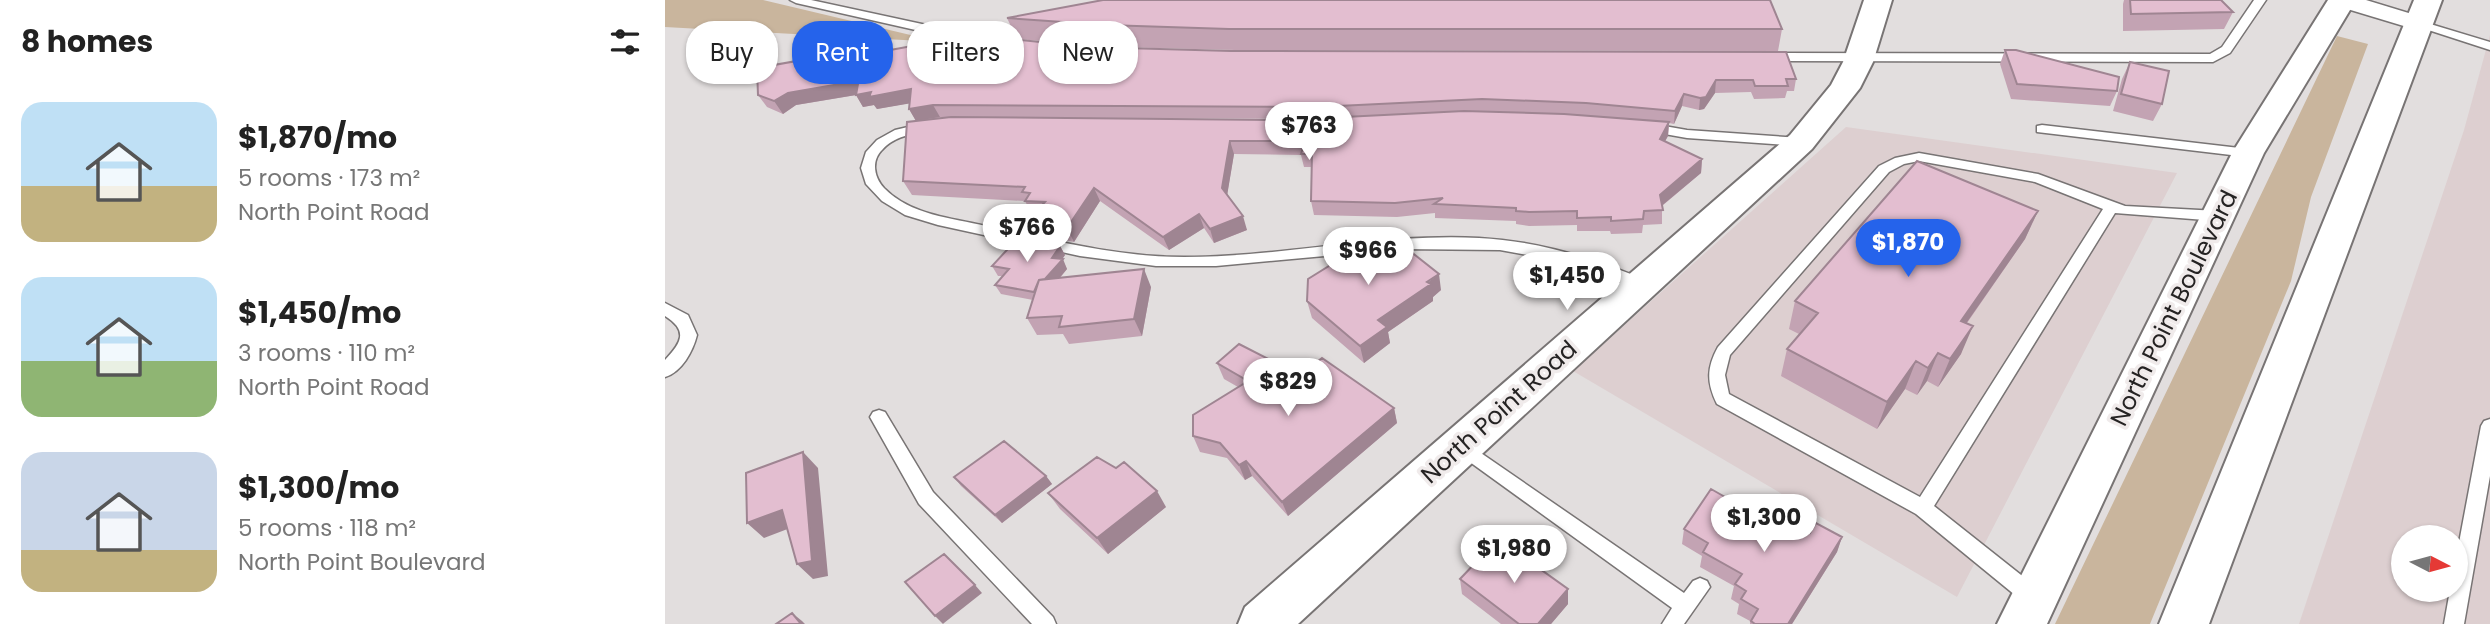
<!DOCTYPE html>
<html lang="en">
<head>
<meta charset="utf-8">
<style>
	body { margin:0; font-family:Poppins,sans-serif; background:#f6f6f6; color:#222; height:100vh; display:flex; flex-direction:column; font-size:26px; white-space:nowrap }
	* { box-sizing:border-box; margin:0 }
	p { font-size:23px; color:#767676 }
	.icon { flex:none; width:38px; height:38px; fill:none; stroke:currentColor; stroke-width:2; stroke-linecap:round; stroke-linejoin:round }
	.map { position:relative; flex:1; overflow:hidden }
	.details { display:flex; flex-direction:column; background:#fff; width:665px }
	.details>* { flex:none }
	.hud { position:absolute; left:21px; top:21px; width:665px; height:63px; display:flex; gap:14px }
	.needle { width:46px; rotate:96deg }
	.tools { position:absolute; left:1726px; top:525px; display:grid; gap:14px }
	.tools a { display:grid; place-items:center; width:77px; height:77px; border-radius:50%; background:#fff; box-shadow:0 2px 5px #0004; font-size:35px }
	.price { position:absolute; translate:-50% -60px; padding:0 16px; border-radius:24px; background:#fff; color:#222; font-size:23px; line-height:46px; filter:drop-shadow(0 2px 4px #0008) }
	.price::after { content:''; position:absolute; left:50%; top:42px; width:21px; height:16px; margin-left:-10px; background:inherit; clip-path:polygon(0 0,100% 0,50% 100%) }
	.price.current { background:#2563eb; color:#fff }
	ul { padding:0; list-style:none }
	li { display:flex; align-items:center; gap:21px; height:175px; padding:0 21px }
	li span { display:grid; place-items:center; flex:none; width:196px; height:140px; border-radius:21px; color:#555 }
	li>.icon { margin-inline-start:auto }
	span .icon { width:84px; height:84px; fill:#fffc; stroke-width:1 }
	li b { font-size:30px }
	h2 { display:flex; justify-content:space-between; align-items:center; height:84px; padding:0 21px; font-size:30px }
	.pill { padding:0 24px; border-radius:28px; background:#fff; box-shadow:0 2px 5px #0004; font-size:24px; line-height:63px }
	.pill.current { background:#2563eb; color:#fff }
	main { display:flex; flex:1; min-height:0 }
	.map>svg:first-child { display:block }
	.built { fill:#ddcfd0; fill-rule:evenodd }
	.green { fill:#c9b59d }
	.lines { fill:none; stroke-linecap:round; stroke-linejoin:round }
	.service-casing { stroke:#787474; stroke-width:3 }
	.minor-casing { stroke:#787474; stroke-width:3 }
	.tertiary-casing { stroke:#787474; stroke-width:4 }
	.secondary-casing { stroke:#787474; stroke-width:4 }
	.service { fill:#fff; fill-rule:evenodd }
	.minor { fill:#fff; fill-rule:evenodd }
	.tertiary { fill:#fff; fill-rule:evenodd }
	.secondary { fill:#fff; fill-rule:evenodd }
	.wall { fill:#c3a3b3; fill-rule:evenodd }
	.shaded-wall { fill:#9f8592 }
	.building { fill:#e3bed0; stroke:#9f8592; stroke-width:2 }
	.labels { text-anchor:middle; stroke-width:7; stroke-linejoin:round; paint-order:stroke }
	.street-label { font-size:24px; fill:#252323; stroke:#f0ebeb }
</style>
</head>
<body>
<main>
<section class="details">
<h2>8 homes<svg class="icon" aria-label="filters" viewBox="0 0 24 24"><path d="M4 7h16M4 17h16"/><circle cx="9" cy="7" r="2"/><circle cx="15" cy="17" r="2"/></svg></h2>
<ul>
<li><span style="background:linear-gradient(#bfe0f5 60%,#c2b280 0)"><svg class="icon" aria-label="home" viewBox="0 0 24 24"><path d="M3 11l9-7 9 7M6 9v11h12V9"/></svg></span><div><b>$1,870/mo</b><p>5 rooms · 173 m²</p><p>North Point Road</p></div></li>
<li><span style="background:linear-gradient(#bfe0f5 60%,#8fb573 0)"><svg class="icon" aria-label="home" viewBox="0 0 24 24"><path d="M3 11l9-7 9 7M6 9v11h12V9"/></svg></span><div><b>$1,450/mo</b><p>3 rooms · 110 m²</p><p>North Point Road</p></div></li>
<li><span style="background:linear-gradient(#c9d6e8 70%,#c2b280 0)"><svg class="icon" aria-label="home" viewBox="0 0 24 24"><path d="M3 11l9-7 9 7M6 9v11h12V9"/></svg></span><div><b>$1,300/mo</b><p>5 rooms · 118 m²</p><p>North Point Boulevard</p></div></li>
</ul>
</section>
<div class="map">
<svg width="1825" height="624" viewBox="0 0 1825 624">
	<rect width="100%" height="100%" fill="#e2dede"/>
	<!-- built -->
	<path class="built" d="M1825,35v589h-191l165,-494zM1738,537h52v53h-52z
		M1181,127l331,46 -220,424 -384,-226z"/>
	<!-- green -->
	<path class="green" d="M0,0h98l177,42 -275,-15z
		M1672,36l31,8 -57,153 -20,84 -141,343h-95z"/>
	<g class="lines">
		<!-- service casing -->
		<g class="service-casing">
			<path id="service" d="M125,0h21l171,37 6,4 -6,4 -186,-42z
				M1589,0h12l-36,53 -17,9 -447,-1 -6,-4 6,-4 444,1 12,-7z
				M1752,20l73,22v8l-77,-25 -2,-2z
				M260,123l7,4 -2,3c-17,4 -36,6 -48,20 -11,11 -8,27 2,38 26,27 68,30 102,38 65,14 131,31 198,31 99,0 196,-24 295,-19 59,3 115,20 168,43l3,4 -8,5 -81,-29 -61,-11 -99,-1 -185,17h-60l-76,-10 -142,-31 -33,-10 -23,-14 -16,-17 -5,-16 5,-16 11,-12 18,-10z
				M982,123l40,7 114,8 7,4 -7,4 -114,-8 -45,-8v-6z
				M1377,125l206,24 7,4 -7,4 -211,-25v-6z
				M1254,153l119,21 87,32 93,5 7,5 -7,5 -103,-8 -181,293 106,84 3,7 -3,7 -7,2 -7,-2 -110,-90 -199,-110c-11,-22 -10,-37 1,-57l161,-181 16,-8zM1254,161l116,21 68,27 -183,288 -191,-103 -4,-19 5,-20 159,-183 15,-8z
				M0,303l23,12 9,20c-4,16 -15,37 -32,42v-17c16,-17 24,-29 0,-44z
				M214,410l6,2 48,80 120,125 3,7h-24l-113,-120 -49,-87 3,-5z
				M1825,419v57l-26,148h-20l6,-34h5v-26l26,-138 3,-5z
				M797,440l222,153 9,-12 7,-3 7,3 3,6 -26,37h-22l10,-16 -216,-156 -3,-5 3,-5z"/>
		</g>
		<!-- minor casing -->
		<g class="minor-casing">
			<path id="minor" d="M1666,0h35l59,18 4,5 -4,5 -8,2 -83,-25z"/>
		</g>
		<!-- tertiary casing -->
		<g class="tertiary-casing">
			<path id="tertiary" d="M1199,0h28l-19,62 -13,26 -48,61 -514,475h-60l7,-17 545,-472 41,-50 12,-23z"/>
		</g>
		<!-- secondary casing -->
		<g class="secondary-casing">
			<path id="secondary" d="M1663,0h28l-92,153 -217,471h-50l235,-471z
				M1749,0h28l-233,624h-50z"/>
		</g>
		<!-- service -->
		<use href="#service" class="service"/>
		<!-- minor -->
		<use href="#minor" class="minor"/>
		<!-- tertiary -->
		<use href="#tertiary" class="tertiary"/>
		<!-- secondary -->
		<use href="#secondary" class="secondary"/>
	</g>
	<!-- wall -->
	<path class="wall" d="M1459,0h97l12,12 -9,17 -101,2v-27z
		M342,18l775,11 -4,22 -543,-1 -120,-3 -98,-8z
		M423,47l708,32 -2,12h-7l-2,7 -31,1 -3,-7 -36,1 -11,16 -5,1 -17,-4 -8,18 -5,-1 -1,13 -3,5 37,18 -1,14 -39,33v18l-19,1 -1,8 -31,1 -1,-3h-33v-6l-48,1 -13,-2v-3l-81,-3v-5l-38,4 -83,-2 -3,-14 1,-34h-8l-3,-12 -67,-1 -7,41 20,35 -33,13 -10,-15 -35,22 -69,-49 -26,41 -38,-8 -8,-14 6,-6h-2l-7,-13 -113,-6 -9,-14 42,-64 -29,4 -7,-12 1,-6 -33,6 -3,-4 -11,2 -7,-12 -60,10 -13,9 -16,-7 -9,-12 106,-46 4,6zM457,118l177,1 -15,1z
		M1340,50l112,41 -7,15 -99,-7 -11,-35z
		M1465,62l32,42 -9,17 -40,-10 9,-32z
		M1373,211l-13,28 -58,84 -6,31 -23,33 -11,-6 -10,14 -12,-6 -28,40 -96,-53 6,-27 12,-15 -10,-5 6,-28z
		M395,246l5,9 -3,4 5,10 -7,9 91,9 -9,49 -73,8 -6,-10 -26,1 -10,-17 6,-18 -32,-6 -6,-9 7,-9h-4l-6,-10z
		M776,290l-8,7v4l-45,31 2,11 -26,20 -52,-45 -5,-17z
		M552,363l83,12 94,33 3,15 -109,93 -36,-40 -7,4 -18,-22 -27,-6 -7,-16 45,-49 -14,-8z
		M381,476l6,8 -50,39 -41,-37 -7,-9z
		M383,493l118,14 -58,47 -48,-45z
		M1083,510l62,23 32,4 -5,15 -45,72h-42v-3l-13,-7 2,-10 -8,-5 3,-13 -34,-19 2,-11 -20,-12 2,-15z
		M795,579l108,25 -17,20h-50l-39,-30z"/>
	<!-- shaded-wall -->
	<path class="shaded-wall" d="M1051,80l-1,13 -11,16 -5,1 1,-12z
		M192,81l14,11 40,-3 7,13 -41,7 -3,-4 -11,2 -7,-12 -60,10 -13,9 -9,-13 14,-8z
		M1019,94l-2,12 -8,18 1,-13z
		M268,105l7,12 -24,4 -7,-12z
		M1004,122l-1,14 -9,16 1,-13z
		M565,141l4,13 -8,48 -4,-14z
		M1037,159l-1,14 -42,35 1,-13z
		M429,188l6,13 -26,41 -7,-14z
		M1373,211l-13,28 -76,109 12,-27z
		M534,214l5,14 -35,22 -6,-13z
		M578,216l4,14 -33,13 -4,-14z
		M395,246l5,9 -4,6 2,-2 4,10 -27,32 -6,-9 18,-34z
		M479,269l7,18 -9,49 -8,-17z
		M774,274l2,16 -8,7v4l-45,31 2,11 -26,20 -4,-17 18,-26z
		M1308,326l-12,28 -23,33 12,-28z
		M1273,353l-11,28 -10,14 11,-27z
		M1251,361l-11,28 -28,40 10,-27z
		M729,408l3,15 -109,93 -6,-14z
		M138,452l15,16 10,108 -15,3 -16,-15z
		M581,461l6,15 -7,4 -6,-15z
		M381,476l6,8 -50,39 -7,-8z
		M492,491l9,16 -58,47 -11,-16z
		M117,510l16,15 -34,13 -17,-15z
		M1177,537l-5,15 -45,72h-4z
		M310,585l7,8 -38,30 -1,1 -8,-8z
		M903,589v15l-17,20h-13z
		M127,613l10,8 3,3h-4z"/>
	<!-- building -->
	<path class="building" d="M438,0h667l12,29h-553l-123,-4 -99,-7z
		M1465,0h91l12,12 -102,2z
		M307,35l116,12 143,4 555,1 10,27h-10l2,7h-33l-2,-6h-37l-10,17 -6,1 -16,-4 -9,17 -89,-8 -104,-4 -165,8 -384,-2 -24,4 2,-20 -42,8 2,-5 -15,3 7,-39 -6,25 -69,12 -14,8 -16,-6 -1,-27 107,-19 -1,6z
		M1340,50h11l103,27 -2,14 -100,-7z
		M1465,62l39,9 -7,33 -41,-10z
		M799,111l100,3 105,8 -9,17 42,20 -42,36 3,15 -19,1 -1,8 -32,2v-4l-34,1v-7l-48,1 -13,-1v-3l-82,-4 9,-6 -48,5 -84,-2 1,-47h-11l4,-13h-75l-8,47 21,28 -33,13 -11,-15 -36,23 -69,-49 -27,40 -39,-8 17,-18 -20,-1 5,-8 -8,-1 3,-5 -122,-6 4,-59 44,-5 333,3z
		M1252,161l121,50 -77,110 12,5 -23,33 -12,-6 -10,15 -12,-7 -29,41 -100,-53 31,-36 -23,-12z
		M726,236l48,38 -12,8 4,2 -53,36 9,7 -27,19 -53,-45 1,-22 66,-41z
		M354,237l41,9 -8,12 11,1 -18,20 -6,1 -5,12 -39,-7 14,-16 -17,-3z
		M479,269l-10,50 -75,8 3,-11 -35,2 12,-38z
		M574,344l61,31 22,-17 72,50 -112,94 -36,-41 -7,4 -19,-22 -27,-7v-21l55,-34 -31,-18z
		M339,441l42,35 -51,39 -41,-38z
		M138,452l9,109 -15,3 -15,-54 -35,13 -1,-50z
		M432,457l19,11 8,-6 33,29 -60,47 -49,-45z
		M1046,489l37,21 5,-7 57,30 6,-10 26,14 -54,87h-33l-4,-3 7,-12 -17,-10 5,-8 -11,-7 7,-10 -39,-22 5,-9 -24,-14z
		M833,539l70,50 -30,35h-19l-59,-45z
		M279,554l31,31 -40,31 -30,-34z
		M127,613l9,11h-25z"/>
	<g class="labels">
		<!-- street labels -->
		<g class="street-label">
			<text transform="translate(1509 308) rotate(-64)" y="8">North Point Boulevard</text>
			<text transform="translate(834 412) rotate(-42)" y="8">North Point Road</text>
		</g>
	</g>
</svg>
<div class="tools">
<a><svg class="needle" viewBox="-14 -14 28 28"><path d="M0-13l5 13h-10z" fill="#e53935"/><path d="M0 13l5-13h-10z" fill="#767676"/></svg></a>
</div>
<b class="price" style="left:644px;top:162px">$763</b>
<b class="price" style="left:362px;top:264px">$766</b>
<b class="price current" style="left:1243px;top:279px">$1,870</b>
<b class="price" style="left:703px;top:287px">$966</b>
<b class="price" style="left:902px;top:312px">$1,450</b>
<b class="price" style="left:623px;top:418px">$829</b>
<b class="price" style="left:1099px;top:554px">$1,300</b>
<b class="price" style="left:849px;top:585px">$1,980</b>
<div class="hud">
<a class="pill">Buy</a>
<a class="pill current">Rent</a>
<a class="pill">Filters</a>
<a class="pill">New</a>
</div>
</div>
</main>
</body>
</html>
